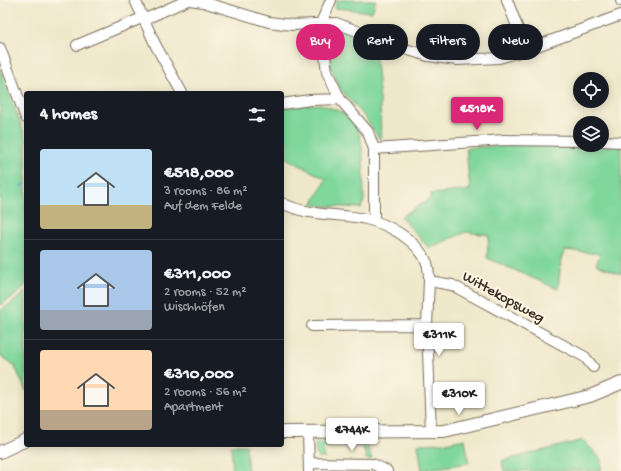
<!DOCTYPE html>
<html lang="en">
<head>
<meta charset="utf-8">
<style>
	body { margin:0; font-family:"Gochi Hand",sans-serif; background:#20242c; color:#f1f3f6; height:100vh; display:flex; flex-direction:column; font-size:15px; white-space:nowrap }
	* { box-sizing:border-box; margin:0 }
	p { font-size:13px; color:#9ea1a6 }
	.icon { flex:none; width:22px; height:22px; fill:none; stroke:currentColor; stroke-width:2; stroke-linecap:round; stroke-linejoin:round }
	.map { position:relative; flex:1; overflow:hidden }
	.sheet { position:absolute; left:24px; top:91px; width:260px; height:356px; display:flex; flex-direction:column; background:#171b24; border-radius:4px; box-shadow:0 2px 10px #0003 }
	.sheet>* { flex:none }
	.hud { position:absolute; left:296px; top:24px; width:265px; height:36px; display:flex; gap:8px }
	.fabs { position:absolute; left:573px; top:72px; display:grid; gap:8px }
	.fabs a { display:grid; place-items:center; width:36px; height:36px; border-radius:50%; background:#171b24; box-shadow:0 2px 10px #0003; font-size:20px }
	.price { position:absolute; translate:-50% -34px; padding:0 9px; border-radius:4px; background:#fff; color:#222; font-size:13px; line-height:26px; filter:drop-shadow(0 1px 2px #0008) }
	.price::after { content:''; position:absolute; left:50%; top:24px; width:12px; height:9px; margin-left:-6px; background:inherit; clip-path:polygon(0 0,100% 0,50% 100%) }
	.price.selected { background:#db2777; color:#fff }
	ul { padding:0; list-style:none }
	li { display:flex; align-items:center; gap:12px; height:100px; padding:0 16px }
	li+li { border-top:1px solid #363941 }
	li span { display:grid; place-items:center; flex:none; width:112px; height:80px; border-radius:4px; color:#555 }
	li>.icon { margin-inline-start:auto }
	span .icon { width:48px; height:48px; fill:#fffc; stroke-width:1 }
	li b { font-size:17px }
	h2 { display:flex; justify-content:space-between; align-items:center; height:48px; padding:0 16px; font-size:17px }
	.pill { padding:0 14px; border-radius:18px; background:#171b24; box-shadow:0 2px 10px #0003; font-size:14px; line-height:36px }
	.pill.selected { background:#db2777; color:#fff }
	.map>svg:first-child { display:block }
	.green { fill:#7fd79c; stroke:#5d805d }
	.lines { fill:none; stroke-linecap:round; stroke-linejoin:round }
	.stream { stroke:#3cacb9; stroke-width:2 }
	.minor-casing { stroke:#7a6c5b; stroke-width:12 }
	.major-casing { stroke:#7a6c5b; stroke-width:14 }
	.minor { stroke:#fff; stroke-width:10 }
	.major { stroke:#fff; stroke-width:12 }
	.labels { text-anchor:middle; stroke-width:4; stroke-linejoin:round; paint-order:stroke }
	.street-label { font-size:15px; fill:#3b2a1e; stroke:#fcf5e5 }
</style>
</head>
<body>
<div class="map">
<svg width="621" height="471" viewBox="0 0 621 471">
	<rect width="100%" height="100%" fill="#fcf5e5"/>
	<filter id="ink" filterUnits="userSpaceOnUse"><feTurbulence type="fractalNoise" baseFrequency=".025" numOctaves="2"/><feDisplacementMap in="SourceGraphic" scale="8" xChannelSelector="R" yChannelSelector="G"/><feConvolveMatrix kernelMatrix="1 2 1 2 8 2 1 2 1" color-interpolation-filters="sRGB"/></filter>
	<filter id="wash" filterUnits="userSpaceOnUse"><feTurbulence type="fractalNoise" baseFrequency=".012" numOctaves="4" result="noise"/><feDisplacementMap in="SourceGraphic" scale="16" xChannelSelector="R" yChannelSelector="G"/><feGaussianBlur stdDeviation="0.9" result="paint"/><feColorMatrix in="noise" values="0 0 0 0 0 0 0 0 0 0 0 0 0 0 0 0 0 1.4 0 .05"/><feComposite in="paint" operator="in"/></filter>
	<g filter="url(#wash)">
		<rect width="100%" height="100%" fill="#efe8cb"/>
		<!-- green -->
		<path class="green" d="M337,0h39l-4,12 -37,-4z
			M335,27l39,15 6,59 1,40 -17,-25 -24,-27 -9,-22 -5,-33z
			M0,68l26,71v146l-10,10 -16,10z
			M320,104c12,4 24,8 33,17 13,15 10,60 11,80l-3,7 -49,-3 14,-26 -44,-23v-49z
			M524,145l97,1v128l-25,-9 4,-11 -35,-4 -4,9 -3,30 -71,-31 2,-23 -23,-3 -37,16 -28,-31 30,-19v-4l39,-4 -4,-42z
			M26,291v100l-12,-26 -14,-10v-44l19,-13z
			M465,439l4,24 -47,7 -4,-26 27,-1z
			M583,440l18,19v12h-97l-2,-10z
			M316,443h48l4,4 4,12 -5,1 -4,-13c-14,-3 -28,-4 -41,2l3,9h-6l-4,-7z
			M231,445h15l2,26h-15z"/>
		<g class="lines">
			<!-- stream -->
			<path class="stream" d="M21,186l5,-2"/>
		</g>
	</g>
	<g filter="url(#ink)">
		<g class="lines">
			<!-- minor casing -->
			<g class="minor-casing">
				<path id="minor" d="M135,0l21,46 26,47
					M190,0l13,2 66,20 23,3 44,-2 63,24 29,9 29,4 42,-2 27,-8 95,-35
					M331,0l-10,23 6,49 13,27 28,33 6,17v72
					M507,0l19,50
					M621,0v1
					M143,20l45,-20
					M77,45l65,-27
					M0,48l26,70
					M282,104l28,-4 30,-1
					M602,141l19,1
					M374,149l130,-9 76,1
					M282,203c27,14 56,10 84,16 23,5 52,22 61,44 2,6 2,12 2,18l23,4 133,72 8,10
					M429,281l-2,44 4,107
					M312,326l115,-1
					M308,432l1,39
					M309,463l64,1 14,7"/>
			</g>
			<!-- major casing -->
			<g class="major-casing">
				<path id="major" d="M282,432l162,-1 146,-35 31,-13
					M0,452l26,-12"/>
			</g>
			<!-- minor -->
			<use href="#minor" class="minor"/>
			<!-- major -->
			<use href="#major" class="major"/>
		</g>
	</g>
	<g class="labels">
		<!-- street labels -->
		<g class="street-label">
			<text transform="translate(504 296) rotate(29)" y="5">Wittekopsweg</text>
		</g>
	</g>
</svg>
<div class="fabs">
<a><svg class="icon" aria-label="locate" viewBox="0 0 24 24"><circle cx="12" cy="12" r="6"/><path d="M12 2v4M12 18v4M2 12h4M18 12h4"/></svg></a>
<a><svg class="icon" aria-label="layers" viewBox="0 0 24 24"><path d="M12 4l9 5-9 5-9-5zM3 14l9 5 9-5"/></svg></a>
</div>
<b class="price selected" style="left:477px;top:131px">€518K</b>
<b class="price" style="left:439px;top:357px">€311K</b>
<b class="price" style="left:459px;top:416px">€310K</b>
<b class="price" style="left:352px;top:452px">€744K</b>
<div class="hud">
<a class="pill selected">Buy</a>
<a class="pill">Rent</a>
<a class="pill">Filters</a>
<a class="pill">New</a>
</div>
<section class="sheet">
<h2>4 homes<svg class="icon" aria-label="filters" viewBox="0 0 24 24"><path d="M4 7h16M4 17h16"/><circle cx="9" cy="7" r="2"/><circle cx="15" cy="17" r="2"/></svg></h2>
<ul>
<li><span style="background:linear-gradient(#bfe0f5 70%,#c2b280 0)"><svg class="icon" aria-label="home" viewBox="0 0 24 24"><path d="M3 11l9-7 9 7M6 9v11h12V9"/></svg></span><div><b>€518,000</b><p>3 rooms · 86 m²</p><p>Auf dem Felde</p></div></li>
<li><span style="background:linear-gradient(#a9c7e8 75%,#9aa5b1 0)"><svg class="icon" aria-label="home" viewBox="0 0 24 24"><path d="M3 11l9-7 9 7M6 9v11h12V9"/></svg></span><div><b>€311,000</b><p>2 rooms · 52 m²</p><p>Wischhöfen</p></div></li>
<li><span style="background:linear-gradient(#ffd9b3 75%,#b9a48a 0)"><svg class="icon" aria-label="home" viewBox="0 0 24 24"><path d="M3 11l9-7 9 7M6 9v11h12V9"/></svg></span><div><b>€310,000</b><p>2 rooms · 56 m²</p><p>Apartment</p></div></li>
</ul>
</section>
</div>
</body>
</html>
